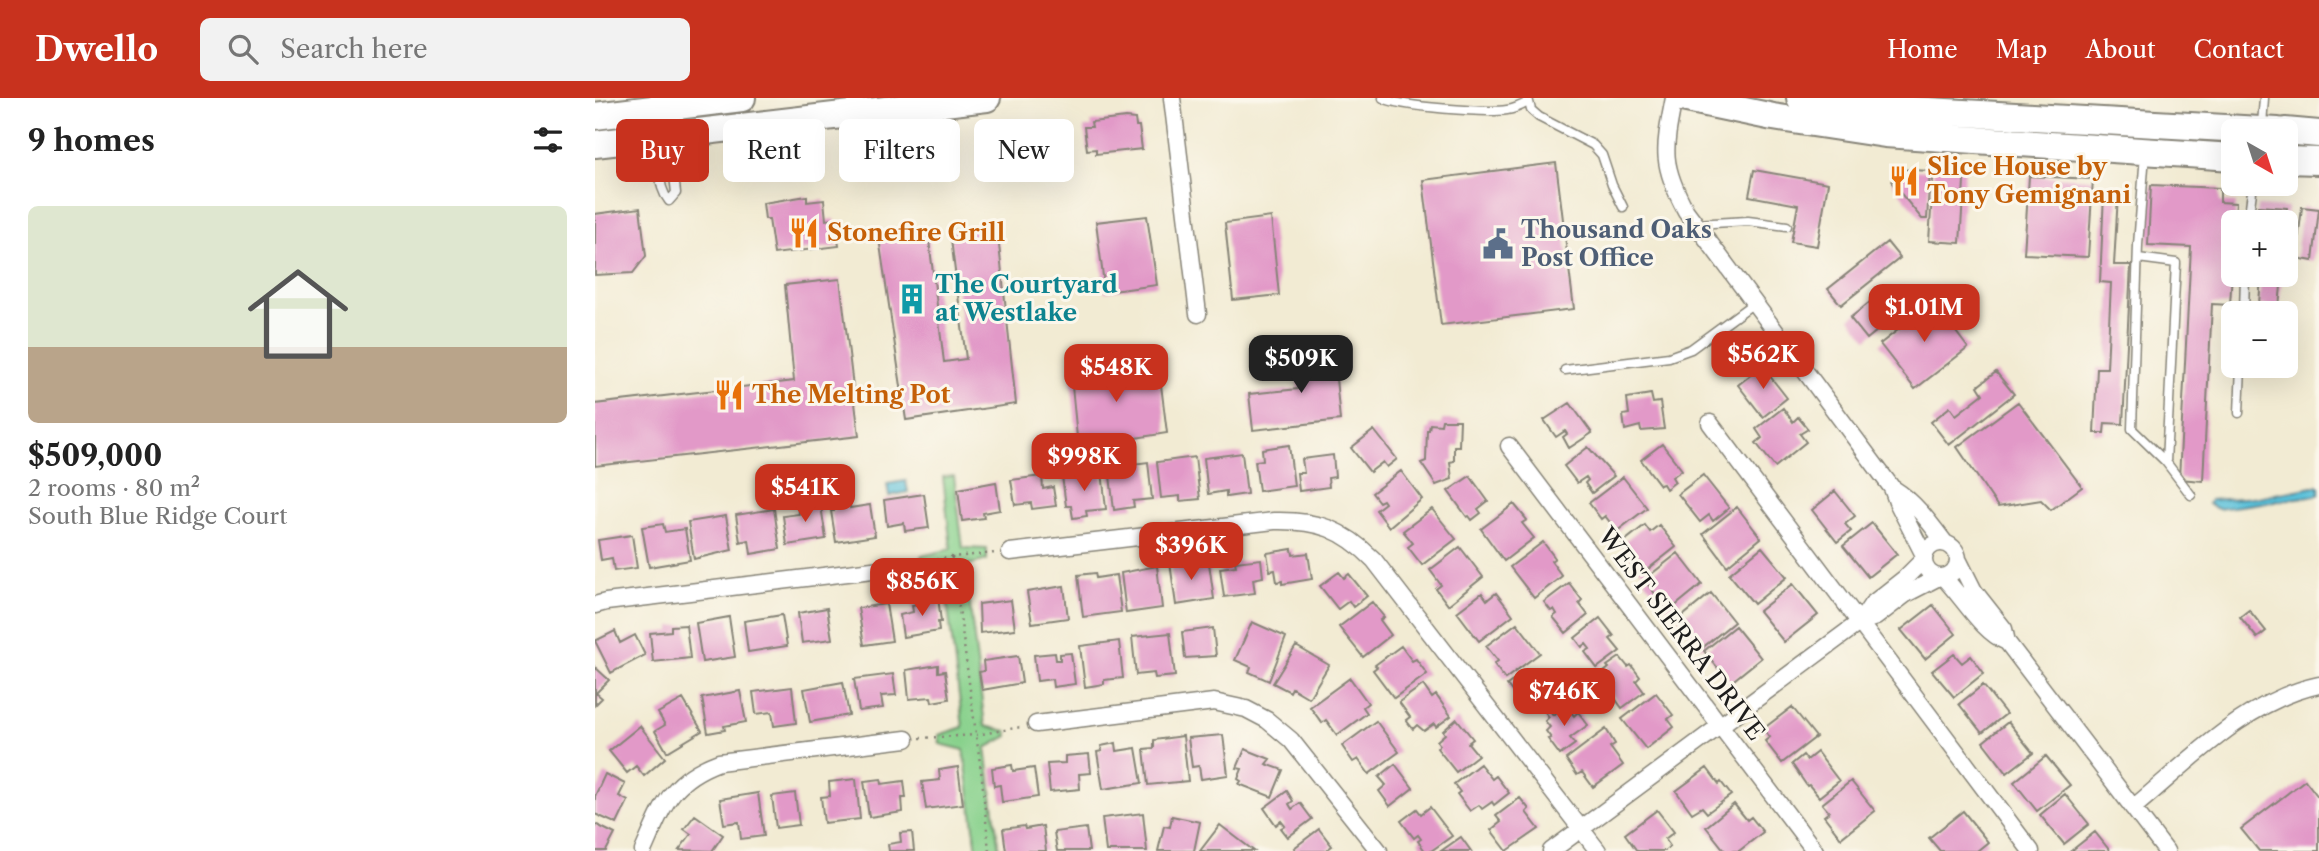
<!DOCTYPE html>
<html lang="en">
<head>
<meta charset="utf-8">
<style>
	body { margin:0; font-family:"Libre Caslon Text",serif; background:#f2f2f2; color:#222; height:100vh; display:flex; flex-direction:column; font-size:26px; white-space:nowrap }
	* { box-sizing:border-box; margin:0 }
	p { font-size:23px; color:#767676 }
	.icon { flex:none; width:38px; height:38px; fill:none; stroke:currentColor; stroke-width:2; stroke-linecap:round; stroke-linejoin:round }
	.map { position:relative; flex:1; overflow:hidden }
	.drawer { display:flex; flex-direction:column; background:#fff; width:595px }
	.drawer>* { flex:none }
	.banner { position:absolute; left:21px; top:21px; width:665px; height:63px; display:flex; gap:14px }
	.needle { width:46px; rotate:141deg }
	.controls { position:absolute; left:1626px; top:21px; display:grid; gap:14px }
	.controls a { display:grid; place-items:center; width:77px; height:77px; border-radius:10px; background:#fff; box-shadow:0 7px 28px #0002; font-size:35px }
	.price { position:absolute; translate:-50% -60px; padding:0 16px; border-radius:14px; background:#c8321e; color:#fff; font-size:23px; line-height:46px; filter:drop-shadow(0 2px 4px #0008) }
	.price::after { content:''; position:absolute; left:50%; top:42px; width:21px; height:16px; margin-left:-10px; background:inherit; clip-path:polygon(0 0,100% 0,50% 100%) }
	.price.active { background:#222; color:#fff }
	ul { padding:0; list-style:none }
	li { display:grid; align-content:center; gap:14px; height:371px; padding:0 28px }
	li span { display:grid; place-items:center; height:217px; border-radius:10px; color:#555 }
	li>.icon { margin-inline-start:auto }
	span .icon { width:126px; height:126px; fill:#fffc; stroke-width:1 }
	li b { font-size:30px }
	h2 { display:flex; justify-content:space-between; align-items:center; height:84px; padding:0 28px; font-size:30px }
	.chip { padding:0 24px; border-radius:10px; background:#fff; box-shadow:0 7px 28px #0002; font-size:24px; line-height:63px }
	.chip.active { background:#c8321e; color:#fff }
	header { display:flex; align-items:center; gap:42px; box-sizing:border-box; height:98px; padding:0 35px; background:#c8321e; color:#fff }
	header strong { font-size:33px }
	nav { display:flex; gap:38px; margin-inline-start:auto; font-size:24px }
	.search { width:490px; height:63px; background:#f2f2f2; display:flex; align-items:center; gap:18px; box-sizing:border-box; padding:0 24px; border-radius:10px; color:#767676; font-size:26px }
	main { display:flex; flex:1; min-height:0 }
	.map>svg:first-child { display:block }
	.green { fill:#88d18c; stroke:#527654; stroke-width:2 }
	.water { fill:#5cc1da; stroke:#3c6e7b; stroke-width:2 }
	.building { fill:#e299c8 }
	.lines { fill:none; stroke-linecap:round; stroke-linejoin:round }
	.service-casing { stroke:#878478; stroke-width:11 }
	.minor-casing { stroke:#878478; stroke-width:19 }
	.primary-casing { stroke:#878478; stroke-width:30 }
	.path { stroke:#878478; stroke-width:2.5; stroke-dasharray:2 5; stroke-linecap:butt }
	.service { stroke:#fff; stroke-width:8 }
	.minor { stroke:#fff; stroke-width:16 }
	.primary { stroke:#fff; stroke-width:26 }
	.labels { text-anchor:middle; stroke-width:6; stroke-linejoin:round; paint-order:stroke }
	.food-label { font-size:24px; font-weight:bold; fill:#c56008; stroke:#fbf7ec; text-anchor:start }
	.service-label { font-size:24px; font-weight:bold; fill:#4e5e75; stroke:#fbf7ec; text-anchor:start }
	.culture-label { font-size:24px; font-weight:bold; fill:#0d838f; stroke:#fbf7ec; text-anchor:start }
	.street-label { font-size:24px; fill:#1c1c1c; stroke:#fbf7ec }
</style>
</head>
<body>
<header>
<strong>Dwello</strong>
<div class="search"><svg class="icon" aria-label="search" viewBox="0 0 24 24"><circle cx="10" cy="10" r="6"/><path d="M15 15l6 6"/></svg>Search here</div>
<nav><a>Home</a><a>Map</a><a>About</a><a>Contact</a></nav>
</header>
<main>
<section class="drawer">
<h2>9 homes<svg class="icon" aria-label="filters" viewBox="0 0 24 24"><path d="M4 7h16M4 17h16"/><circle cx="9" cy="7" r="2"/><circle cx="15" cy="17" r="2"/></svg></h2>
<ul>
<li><span style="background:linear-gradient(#dfe7d0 65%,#b9a48a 0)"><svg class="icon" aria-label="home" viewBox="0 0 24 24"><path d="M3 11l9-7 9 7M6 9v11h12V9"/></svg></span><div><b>$509,000</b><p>2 rooms · 80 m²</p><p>South Blue Ridge Court</p></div></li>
</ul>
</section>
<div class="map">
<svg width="1724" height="753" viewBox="0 0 1724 753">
	<rect width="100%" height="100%" fill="#fbf7ec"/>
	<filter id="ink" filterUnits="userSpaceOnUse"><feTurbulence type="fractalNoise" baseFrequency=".0143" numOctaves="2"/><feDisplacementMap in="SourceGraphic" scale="14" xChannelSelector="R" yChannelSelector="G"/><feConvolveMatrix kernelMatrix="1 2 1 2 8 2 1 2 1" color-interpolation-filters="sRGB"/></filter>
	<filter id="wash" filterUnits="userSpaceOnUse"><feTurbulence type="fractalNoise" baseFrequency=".00686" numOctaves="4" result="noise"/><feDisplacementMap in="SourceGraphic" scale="28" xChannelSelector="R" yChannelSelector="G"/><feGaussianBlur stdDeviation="1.57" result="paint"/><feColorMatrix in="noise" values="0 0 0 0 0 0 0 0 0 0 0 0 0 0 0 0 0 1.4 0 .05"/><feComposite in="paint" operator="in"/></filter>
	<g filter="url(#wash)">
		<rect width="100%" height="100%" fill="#f2ebd3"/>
		<!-- green -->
		<path class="green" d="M359,378l9,72 24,1v11l-22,6 20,160 22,5 1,5 -22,12 13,103h-22l-13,-101 -24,-6 -1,-9 24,-8 -20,-158 -21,-1 -1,-12 30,-7 -8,-72z"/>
		<!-- water -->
		<path class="water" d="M446,366l13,2 1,11 -3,1 -5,-5 -11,1v-8z
			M311,383l2,11 -19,4 -2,-12z
			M1724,388v9l-101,14 -10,-5 2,-4 49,-3z"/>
		<g id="blocks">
			<!-- building -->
			<path class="building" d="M531,20l9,1 1,7h3l3,23 -46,5v-5l-9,1 -3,-23h8l-1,-5z
				M961,65l18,146 -133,16 -18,-145z
				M1339,66l31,2 -5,77 -31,-2z
				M1299,71l36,2 -3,48h-5l-30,-36z
				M1159,72l74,13 -11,63 -26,-4 7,-37 -49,-9z
				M1434,78l64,3 -5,78 -64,-3z
				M1556,87l69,3v14l16,1 -6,102 -18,-1 -9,177 -24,-2 12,-232 -43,-2z
				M1509,96l14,1 -4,70h17l-8,159 -18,-1 -1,10h-10l3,-65h10l4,-85 -11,-1z
				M212,98v6l17,-2 2,20 9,-1 4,27 -65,8 -5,-35h-4l-2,-16z
				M1663,108l29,2 -1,14h-30z
				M1707,109l17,2 -6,52 -17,-3z
				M45,110l6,48 -13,17 -38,2v-61z
				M552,118l10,69 -52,7 -9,-70z
				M676,119l8,78 -46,5 -8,-77z
				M402,128l19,178 -110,16 -27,-182 49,-6 16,130 22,-3 -16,-128z
				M1292,144l13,16 -59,47 -13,-16z
				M1666,177h21l-3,32 -20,-2z
				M245,181l19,157 -264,30v-62l199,-23 -9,-96z
				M1284,197l16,21 -28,23 -17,-21z
				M1335,199l38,51 -53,41 -35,-45 23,-18 -4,-5z
				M1672,210l12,2v3h-13z
				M738,250l7,72 -87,10 -4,-36 49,-5 -4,-36z
				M516,264l2,11 46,-4 8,64 -89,14 -8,-81z
				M1167,268l25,32 -24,19 -25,-32z
				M1401,274l18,22 -65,51 -18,-23 19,-15 6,8 27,-21 -5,-8z
				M1056,296l2,9 7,-1 4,27 -23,2 -1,-5 -15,4 -2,-15 6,-1 -2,-16z
				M1423,304l64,85 -31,23 -10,-10 -43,7 -41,-60z
				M975,305l22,30 -23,15 -6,-11 4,-3 -2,-3 -9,6 -12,-17z
				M1188,310l10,14 5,-5 10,12 -8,5 6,8 -31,25 -19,-24 6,-5 -6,-9z
				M847,322h18l-1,26h-5v15l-4,1 2,17 -16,6 -15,-22 5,-2 1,-31h2l1,-6 11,1z
				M779,332l23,29 -10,8 -4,-5 -13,10 -19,-24z
				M1067,346l20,26 -10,7 3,5 -9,7 -3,-5 -3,1 -19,-25z
				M694,347l5,41 -35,5 -4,-30 8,-1 -1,-11z
				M993,349l26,29 -22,17 -7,-10 3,-3 -2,-3 -9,6 -13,-17z
				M647,355l5,41 -21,3v-6l-18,3 -4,-36z
				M738,357l2,22 -7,1 1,9 -30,4 -2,-18h7l-2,-14z
				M600,359l5,42 -20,2v-5l-19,2 -4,-36z
				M553,364l4,37 -19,2 1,6 -20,3 -5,-43z
				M507,373l4,38 -20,2 1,5 -14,2 -2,-12h-5l-4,-30z
				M806,373l21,28 -33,28 -13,-17 9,-7 -2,-3 -4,2 -7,-9z
				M1108,377l26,33 -16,13 -4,-6 -9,7 -22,-28z
				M447,378l1,13 10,-2 3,19 -24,3 -1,-6 -16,2 -4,-25z
				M875,378l18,25 -10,8 3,4 -9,7 -3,-4 -2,1 -19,-26z
				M1028,379l24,31 -30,23 -12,-15 -4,3 -12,-16z
				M401,384l4,28 -17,3 1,5 -22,3 -4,-32z
				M1240,393l20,25 -10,8 6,7 -14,11 -25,-32z
				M329,396l5,34 -24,3 -1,-8 -17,3 -3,-26z
				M225,401l6,40 -39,6 -4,-29 16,-2 -1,-11z
				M254,402l1,8 20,-3 5,31 -39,6 -5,-31h3l-1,-9z
				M919,406l13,16 -5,3 12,15 -30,23 -23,-32z
				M1142,409l24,31 -34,28 -24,-32z
				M179,411l6,40 -29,5 -2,-14 -9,2 -4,-27z
				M837,411l24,30 -34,26 -14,-18 5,-4 -10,-12z
				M131,418l6,34 -38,9 -6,-37z
				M1277,425l25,31 -29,23 -25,-31z
				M68,426l2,8 20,-3 5,31 -41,7 -7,-40z
				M1050,427l5,7 9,-7 17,22 -33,26 -22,-29z
				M37,437l5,33 -23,3 -2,-13 -11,2 -3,-20z
				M948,444l12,16 -4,3 11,15 -28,22 -24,-31z
				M865,449l23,30 -35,28 -12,-16 5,-4 -11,-15z
				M1167,449l25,30 -33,27 -25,-30z
				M697,451l1,6 15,-2 4,26 -30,5v-3l-5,1 -2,-12 -5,1 -3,-18z
				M1083,455l24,31 -33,27 -25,-31z
				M666,461l2,18 -10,2 2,14 -31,4 -4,-29 16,-2 -1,-4z
				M594,462l1,6 19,-3 5,36 -38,6 -6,-42z
				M562,468l5,42 -36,5 -5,-40z
				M744,474l5,6 5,-4 18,22 -14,11 -4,-6 -11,8 -18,-23z
				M500,475l1,5 20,-3 5,37 -38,5 -5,-42z
				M974,485l13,17 -3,3 9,12 -22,18 -13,-16 4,-3 -3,-5 -3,2 -7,-9z
				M1198,486l25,31 -34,27 -25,-31z
				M469,488l4,32 -36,5 -5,-31z
				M887,495l5,7 9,-7 17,22 -34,26 -22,-29z
				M1116,495l23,29 -32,26 -24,-28z
				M343,499l3,25h-3l1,9 -36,6 -3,-22 13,-3 -1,-7 6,-1 -1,-4z
				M416,502l4,29 -35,4 -1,-29z
				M777,504l12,15 -4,3 11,15 -28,22 -24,-30z
				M291,506l6,37 -28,4 -6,-37z
				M1338,507l23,29 -31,25 -24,-29z
				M232,510l5,31 -30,4 -4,-30z
				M1654,512l17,21 -9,7 -17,-21z
				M187,517l5,31 -39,6 -4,-31z
				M134,519l6,40 -33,5 -6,-39z
				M1005,520l14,18 -4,3 10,12 -23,17 -12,-16 5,-3 -4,-5 -4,3 -7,-9z
				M657,524l34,15 -17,44 -20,-9 2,-5 -16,-7z
				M922,525l23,30 -35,26 -11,-15 4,-3 -12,-15z
				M91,527l4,33 -37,4 -3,-29 21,-2v-5z
				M1140,528l26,32 -31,25 -26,-32z
				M618,530l3,28 -31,2 -3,-26z
				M20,533l5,12 15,-8 10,20 -34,18 -16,-32z
				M575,535l5,43 -20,2 -1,-5 -18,2 -4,-38z
				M524,543l4,37 -19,2v4l-19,3 -5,-41z
				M701,548l33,19 -20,33 -17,-10 -2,4 -17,-9z
				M806,548l11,15 4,-2 11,15 -33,24 -21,-28 4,-3 -2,-2z
				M460,555l1,7h4v-6l11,-1 4,31 -22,3 -1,-8 -15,2 -3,-26z
				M1359,556l8,9 9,-7 13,17 -30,24 -22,-26z
				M423,558l4,27 -40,7 -3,-18 5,-1 -1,-10z
				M1025,559l8,10 3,-2 9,12 -4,4 8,11 -22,16 -18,-25 1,-1 -3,-4 4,-3 -2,-3 5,-4 -2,-2z
				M343,567v7l7,-1 4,28 -17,3 -1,-5 -22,2 -3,-29z
				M0,569l14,13 -13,13 6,5 -7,7z
				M943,575l5,8 2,-2 12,16 -20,15 -9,-13 -7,6 -14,-18 14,-10 5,6z
				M298,576l3,21 -15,1 2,12 -24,3 -5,-32z
				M755,580l18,25 -5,4 4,6 -30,22 -11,-15 -4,3 -12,-16z
				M248,584l6,33 -39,7 -6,-33z
				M828,587l9,13 4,-3 15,21 -15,11 -2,-3 -10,7 -7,-6 -4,4 -7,-9 4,-3 -11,-15z
				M1388,587l23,29 -24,19 -23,-29z
				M197,589l4,36 -22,3 -2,-14 -16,2 -3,-22z
				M145,593l6,31 -22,4 1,4 -17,3 -6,-35z
				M1061,595l17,22 -5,4 6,8 -28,22 -24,-30z
				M88,601l19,32 -35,21 -12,-21 10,-6 -7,-12z
				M971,607l8,11 4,-4 10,13 -18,13 5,6 -15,11 -12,-16 3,-1 -5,-7 4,-4 -5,-6 4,-4 -4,-5 4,-3 4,6z
				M1197,609l24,30 -34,26 -17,-22 5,-4 -7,-8z
				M862,621l16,20 -5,4 10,12 -22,17 -19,-24 3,-3 -3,-4 8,-7 -2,-3z
				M781,623l23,31 -30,22 -11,-15 -5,3 -11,-16z
				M1413,624l25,31 -26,20 -24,-31z
				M45,628l25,32 -21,18 -8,-10 -9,7 -18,-22z
				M1011,631l9,15 -5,3 13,18 -30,22 -11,-15 -5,3 -11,-16z
				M628,637l5,40 -27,4 -2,-13 -7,1 -4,-29z
				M588,638l5,45 -40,4 -4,-36 10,-1v-8z
				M521,645l1,8 19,-3 6,35 -39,6 -6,-37 5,-1 -1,-5z
				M650,651l25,10 -4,5 17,6 -11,27 -33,-13 2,-3 -3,-2 4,-10 -5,-1z
				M1222,654l22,29 -20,16 -10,-12 -2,1 -15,-22 11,-9 4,5z
				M494,656l2,19 -12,1 1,15 -30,3 -3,-28 18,-1v-7z
				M1451,658l24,29 -33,26 -23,-29z
				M800,666l18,24 -23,18 -11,-15 7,-6 -7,-8z
				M885,666l12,15 4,-3 13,17 -15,12 -2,-3 -10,7 -3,-4 -9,6 -13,-17 3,-2 -6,-8z
				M417,667l1,6 21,-3 4,29 -36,5 -2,-17 -6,1 -2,-18z
				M363,669l5,37 -37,5 -4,-27 18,-2 -1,-10z
				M1112,670l12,16 2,-2 10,13 -24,18 -5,-6 -10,6 -16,-22z
				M10,676l20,10 -6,12 9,5 -11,23 -22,-10v-18z
				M261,681l4,40 -36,4 -3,-26 9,-1 -1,-14z
				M286,681l1,5 22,-3 2,17h-4l1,14 -34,5 -5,-36z
				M1710,682l14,18v53h-60l-18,-22z
				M1256,683l24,30 -34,27 -17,-22 5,-4 -7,-8z
				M692,693l6,10 -4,3 3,5 8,-6 12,16 -24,18 -7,-9 4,-2 -4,-5 -5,4 -12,-17z
				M163,695l6,43 -23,3 -2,-17 -15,2 -4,-25z
				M200,695l4,32 -23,3 -4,-32z
				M1470,696l24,30 -25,20 -24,-29z
				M925,700l9,11 -3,3 13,17 -32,22 -16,-21 10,-8 -5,-6z
				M1139,706l13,16 4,-3 12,15 -24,19h-14l-19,-24z
				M835,709l22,29 -21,15h-6l-7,-10 3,-2 -3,-4 -4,3 -13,-17 16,-12 4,5z
				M1062,712l17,22 -9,7 5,7 -6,5h-27l-12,-17z
				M1368,713l25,31 -11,9h-37l-11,-13z
				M548,715l4,38h-41l-4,-33z
				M100,717l28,20 -11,16 -33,-1 12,-16 -7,-5z
				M577,718l28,6 -6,29h-36l6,-25 6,1z
				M0,726l20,10 -9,17h-11z
				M625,727l34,26h-54z
				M429,728l1,3 18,-3 3,25h-40l-3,-22z
				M491,730l3,23h-32l-3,-19z
				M724,731l13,17 -7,5h-29l-2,-3z
				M317,734l2,19h-25l-1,-7 13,-2 -1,-9z
				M1500,734l15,19h-39z
				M866,739l10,14h-30z"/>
		</g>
	</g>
	<g filter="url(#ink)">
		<use href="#blocks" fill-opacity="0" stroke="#878478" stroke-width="2"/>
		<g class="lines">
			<!-- service casing -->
			<g class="service-casing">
				<path id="service" d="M788,0c17,9 103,15 124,12 8,-1 14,-4 21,-8
					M933,0l3,12 8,7 54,28 9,10 10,30 11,22
					M1667,27l2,-27
					M69,38l8,21 4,36 -7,8c-14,-17 -10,-46 -5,-65z
					M1550,56l-7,91 -6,184 34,33 25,33
					M1653,124l5,-38
					M1100,126l53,-3 39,5
					M1543,160l38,5 -10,199
					M1649,215l1,-38
					M970,272l104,-13 22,-8 64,-47
					M1644,315l2,-47"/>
			</g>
			<!-- minor casing -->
			<g class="minor-casing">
				<path id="minor" d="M577,0l26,216
					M1079,0c-10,51 -14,65 12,113l206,277 5,14 27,53
					M1115,325l321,428
					M914,348l306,405
					M1299,391c21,13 36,34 51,54
					M1329 462a17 17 0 1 1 34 0a17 17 0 1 1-34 0Z
					M415,454l264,-31c44,-1 69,8 100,39l224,291
					M1364,463l15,30 30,38 3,13 159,209
					M1348,479c20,20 39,55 64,65
					M0,507l11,-3 275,-33
					M1265,524l12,-18 33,-26 19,-19
					M441,626l178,-22 32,7 21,11 24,20 88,111
					M1538,710c57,-47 112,-107 186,-123
					M48,753c20,-45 27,-71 76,-89l187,-23
					M956,753l309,-229 16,-5 30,-23 33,-17"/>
			</g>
			<!-- primary casing -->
			<g class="primary-casing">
				<path id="primary" d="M1087,0l91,19 112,17 348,23
					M1205,0l77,10 401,23
					M0,18l147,-18
					M1690,33l34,3
					M0,46l392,-46
					M1690,62l34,1"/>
			</g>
			<!-- path -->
			<path class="path" d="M357,459l30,221 7,73
				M300,469l57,-10 44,-4
				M325,640l56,-3 45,-8"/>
			<!-- service -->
			<use href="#service" class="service"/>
			<!-- minor -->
			<use href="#minor" class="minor"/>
			<!-- primary -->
			<use href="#primary" class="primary"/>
		</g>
	</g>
	<!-- icons -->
	<defs>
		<g id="restaurant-bare" transform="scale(2.415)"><path d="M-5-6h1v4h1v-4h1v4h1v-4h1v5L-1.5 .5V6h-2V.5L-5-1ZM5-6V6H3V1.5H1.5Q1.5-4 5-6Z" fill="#e8710a" stroke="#fbf7ec" stroke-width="2.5" paint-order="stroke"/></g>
		<g id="civic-bare" transform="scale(2.415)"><path d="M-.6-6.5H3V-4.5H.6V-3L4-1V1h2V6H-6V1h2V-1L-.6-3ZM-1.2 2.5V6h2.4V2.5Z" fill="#5c6f8a" stroke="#fbf7ec" stroke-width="2.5" paint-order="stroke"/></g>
		<g id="building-bare" transform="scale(2.415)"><path d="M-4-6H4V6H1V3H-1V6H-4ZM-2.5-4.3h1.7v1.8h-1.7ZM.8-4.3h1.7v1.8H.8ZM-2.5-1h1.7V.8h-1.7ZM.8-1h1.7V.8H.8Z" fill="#0f9aa8" stroke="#fbf7ec" stroke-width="2.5" paint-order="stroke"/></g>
	</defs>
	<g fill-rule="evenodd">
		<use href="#restaurant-bare" x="1309" y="83"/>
		<use href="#restaurant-bare" x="209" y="135"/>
		<use href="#civic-bare" x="903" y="146"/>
		<use href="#building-bare" x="317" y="201"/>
		<use href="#restaurant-bare" x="134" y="297"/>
	</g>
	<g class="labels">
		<!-- food labels -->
		<g class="food-label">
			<text x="1332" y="77">Slice House by<tspan x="1332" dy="28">Tony Gemignani</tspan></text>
			<text x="232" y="143">Stonefire Grill</text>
			<text x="157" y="305">The Melting Pot</text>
		</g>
		<!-- service labels -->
		<g class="service-label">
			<text x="926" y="140">Thousand Oaks<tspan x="926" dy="28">Post Office</tspan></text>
		</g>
		<!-- culture labels -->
		<g class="culture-label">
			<text x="340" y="195">The Courtyard<tspan x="340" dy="28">at Westlake</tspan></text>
		</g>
		<!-- street labels -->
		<g class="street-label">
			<text transform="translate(1086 536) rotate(53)" y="8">WEST SIERRA DRIVE</text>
		</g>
	</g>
</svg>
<div class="controls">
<a><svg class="needle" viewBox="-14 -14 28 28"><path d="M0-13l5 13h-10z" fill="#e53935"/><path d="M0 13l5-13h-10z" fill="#767676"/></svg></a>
<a>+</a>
<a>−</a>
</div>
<b class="price" style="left:1329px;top:246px">$1.01M</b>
<b class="price" style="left:1168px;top:293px">$562K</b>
<b class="price active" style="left:706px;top:297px">$509K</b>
<b class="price" style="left:521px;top:306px">$548K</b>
<b class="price" style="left:489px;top:395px">$998K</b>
<b class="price" style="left:210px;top:426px">$541K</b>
<b class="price" style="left:596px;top:484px">$396K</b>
<b class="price" style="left:327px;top:520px">$856K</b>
<b class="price" style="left:969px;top:630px">$746K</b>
<div class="banner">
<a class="chip active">Buy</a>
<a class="chip">Rent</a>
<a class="chip">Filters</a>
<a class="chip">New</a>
</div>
</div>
</main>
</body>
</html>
